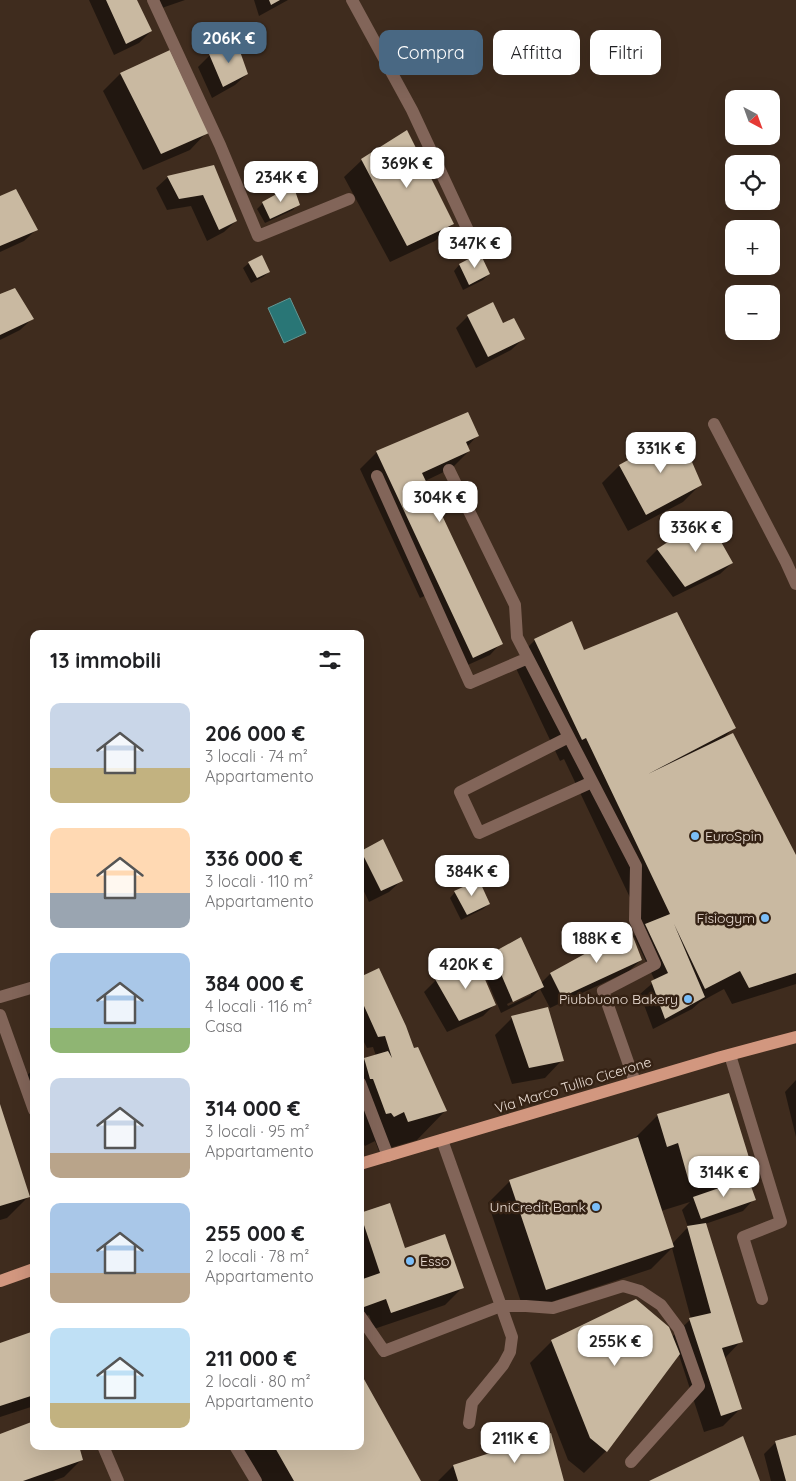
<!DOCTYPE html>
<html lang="it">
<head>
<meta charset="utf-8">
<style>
	body { margin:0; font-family:Quicksand,sans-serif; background:#f6f6f6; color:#202124; height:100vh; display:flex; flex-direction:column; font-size:19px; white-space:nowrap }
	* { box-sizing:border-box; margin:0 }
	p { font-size:16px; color:#757577 }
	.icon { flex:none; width:28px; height:28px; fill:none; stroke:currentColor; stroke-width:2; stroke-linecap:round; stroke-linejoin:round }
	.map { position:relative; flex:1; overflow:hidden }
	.drawer { position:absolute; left:30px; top:630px; width:334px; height:820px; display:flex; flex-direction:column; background:#fff; border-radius:10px; box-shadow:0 5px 20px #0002 }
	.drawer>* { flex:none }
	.banner { position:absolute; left:379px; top:30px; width:341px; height:45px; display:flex; gap:10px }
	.needle { width:32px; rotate:139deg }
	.tools { position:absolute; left:725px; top:90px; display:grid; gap:10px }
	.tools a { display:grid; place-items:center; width:55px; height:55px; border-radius:10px; background:#fff; box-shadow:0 5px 20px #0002; font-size:25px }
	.price { position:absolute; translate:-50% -42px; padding:0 11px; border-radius:10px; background:#fff; color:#222; font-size:16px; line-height:32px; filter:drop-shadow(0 1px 2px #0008) }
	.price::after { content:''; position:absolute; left:50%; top:30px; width:15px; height:11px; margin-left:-8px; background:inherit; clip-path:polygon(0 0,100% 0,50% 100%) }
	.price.current { background:#496883; color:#fff }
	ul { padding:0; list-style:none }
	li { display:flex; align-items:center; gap:15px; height:125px; padding:0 20px }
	li span { display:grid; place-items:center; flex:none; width:140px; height:100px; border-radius:10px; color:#555 }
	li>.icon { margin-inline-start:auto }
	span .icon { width:60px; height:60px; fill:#fffc; stroke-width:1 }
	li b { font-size:21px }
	h2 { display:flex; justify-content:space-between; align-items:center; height:60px; padding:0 20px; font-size:21px }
	.pill { padding:0 18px; border-radius:10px; background:#fff; box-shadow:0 5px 20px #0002; font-size:18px; line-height:45px }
	.pill.current { background:#496883; color:#fff }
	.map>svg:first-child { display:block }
	.water { fill:#297676; stroke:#649693 }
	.shadow { fill:#0007; fill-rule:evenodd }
	.building { fill:#c9b9a1 }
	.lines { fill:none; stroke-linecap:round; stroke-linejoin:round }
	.minor { stroke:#826559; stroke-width:12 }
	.major { stroke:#d2977f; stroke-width:12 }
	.poi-dot { fill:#7bbef8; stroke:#352214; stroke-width:2 }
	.labels { text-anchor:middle; stroke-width:5; stroke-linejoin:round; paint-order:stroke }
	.poi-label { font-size:14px; fill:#ecdfd6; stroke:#352214; text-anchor:end }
	.street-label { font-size:14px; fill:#ecdfd6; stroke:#352214 }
</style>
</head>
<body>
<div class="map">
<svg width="796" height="1481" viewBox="0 0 796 1481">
	<rect width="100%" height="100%" fill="#3f2c1e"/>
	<!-- water -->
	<path class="water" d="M290,298l16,35 -22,10 -16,-35z"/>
	<!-- shadow -->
	<path class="shadow" d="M89,0h47l15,31 -12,12 -25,12z
		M151,0h34l-29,10z
		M254,0h34l-29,16z
		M236,45l11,29 -12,11 -23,13 -14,-31 12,-12z
		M120,74l87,58 -17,18 -47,20 -40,-79z
		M362,160l91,64 -18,17 -45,21 -46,-85z
		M214,166l22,55 -12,11 -17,9 -16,-35 -24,4 -11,-22 12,-11z
		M0,198l36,32 -12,11 -24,11z
		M263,203l35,1 -5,6 -28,13 -8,-14z
		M480,255l9,19 -6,6 -20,10 -9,-19 5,-6z
		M249,263l20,9 -6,5 -12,6 -8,-15z
		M0,296l32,23 -12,11 -20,10z
		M468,316l35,9 20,14 -12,11 -35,18 -20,-40z
		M477,436l-10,11 2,4 -17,17 -27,13 76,162 -11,12 -29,13 -34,-73 -7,3 -60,-129 17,-17z
		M619,466l81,19 -17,17 -55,29 -26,-48z
		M706,519l26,44 -12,11 -47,23 -27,-36 11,-11z
		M535,640l48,12 151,75 -11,12 73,118v127l-64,20 -8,-15 -24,13 -8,7 -39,20 -13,-35 15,-13 -21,-45 10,-9 -80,-168 -4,2 -47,-99z
		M362,852l39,29 -12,11 -20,10 -9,-19v-29z
		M455,892l34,12 -6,5 -22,11 -11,-22z
		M493,954l48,29 9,-9 91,-14 -12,11 -79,37 -10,-19 -9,9 -30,15 -20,-47zM531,992v3l-23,11 -1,-2z
		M360,979l54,71 32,60 -29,30 -38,11 -4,-10 -10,5 -3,-5 -2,1v-78l5,-4 11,-4 -3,-9 -6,1 -7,-14z
		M436,980l59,24 -12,12 -36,16 -23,-40z
		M512,1018l50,42 -17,18 -33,6 -17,-49z
		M34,1069v32l-8,-25z
		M796,1080v57l-11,-45z
		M0,1107l29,89 -22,22 -7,2z
		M658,1115l91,49 -23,23 28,12 -11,12 -38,13 36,117 -17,18 16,50 -17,17 -19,6 -25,-77 -73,96 -22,22 -16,-13 -38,-97 22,-22 120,-4 19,-18 -19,-71 -21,21 -127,42 -36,-108 22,-22 123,-41zM690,1202l-8,8 6,17 -16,17 -11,-33z
		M361,1214l44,35 57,39 -17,17 -71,24 -5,-14 -9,3z
		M34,1333v73l-34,11v-73z
		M360,1374l60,107h-160l-20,-35h120z
		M0,1435l34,11 47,14 -17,17 -11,4h-53z
		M796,1436v45h-25l-7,-27 12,-12z
		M453,1466l110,15h-125z"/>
	<!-- building -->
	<path class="building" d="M106,0h31l15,31 -26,13z
		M269,0h11l-9,5z
		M237,43l11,31 -25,13 -14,-33z
		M170,50l39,83 -48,21 -41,-81z
		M407,130l47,94 -47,22 -46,-87z
		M214,165l23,56 -18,9 -16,-35 -24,4 -12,-23z
		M293,185l7,20 -30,14 -8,-17z
		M16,189l22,41 -38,16v-50z
		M480,253l10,21 -21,11 -10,-21z
		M262,255l8,17 -13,6 -9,-16z
		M15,288l19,31 -34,16v-41z
		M493,302l10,21 11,-5 11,21 -37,18 -21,-42z
		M468,412l11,24 -13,6 4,9 -48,22 81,171 -30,14 -97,-207z
		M679,432l23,53 -56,30 -27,-50z
		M707,517l26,46 -48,24 -28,-38z
		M677,612l59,116 -88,46 85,-41 63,122v118l-47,15 -9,-17 -35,18 -31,-65 31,73 -40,22 -14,-38 17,-8 -23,-49 25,-10 -84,-176 -4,2 -48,-101 38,-18 12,29z
		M383,839l20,42 -22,10 -20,-40z
		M479,880l11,24 -23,11 -13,-24z
		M630,929l12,31 -80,37 -12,-24z
		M521,937l23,50 -31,15 -21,-49z
		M475,956l21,49 -37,16 -24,-42z
		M379,968l27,58 8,22 4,-1 29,64 -39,11 -4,-10 -10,5 -3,-4 -5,1 -13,-35h-3l-6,-21 24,-7 4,7 -7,-22 -7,1 -18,-40v-20z
		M548,1007l16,54 -35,7 -18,-52z
		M729,1093l22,71 -62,18 -11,-39 -11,4 -10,-33z
		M0,1104l30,93 -30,9z
		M638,1137l36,110 -128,43 -37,-110z
		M748,1178l8,22 -55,19 -8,-22z
		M390,1203l15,45 40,-14 19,54 -73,25 -5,-14 -22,8 -4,-11v-16l20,-7 -20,-60z
		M706,1223l37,119 -21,6 20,61 -21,7 -32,-98 22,-5 -24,-87z
		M636,1299l33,28 11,27 -73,98 -17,-14 -39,-98z
		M34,1331v64l-34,11v-63z
		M360,1372l61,109h-127l-20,-35h86z
		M34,1421v25h45l4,14 -60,21h-23v-47z
		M551,1433l13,48h-106l-5,-16z
		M796,1435v46h-10l-11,-40z
		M743,1436l17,45h-111z"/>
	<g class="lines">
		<!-- minor -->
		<path class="minor" d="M153,0l67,145 38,91 91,-37
			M352,0l60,110 60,129
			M714,424l72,138 10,22
			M449,470l66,135 2,32 119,229 -1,54 20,44 -52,27 32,91
			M377,476l93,207 58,-25
			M569,737l-109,55 19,41 113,-51
			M0,997l34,-10
			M0,1015l34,95
			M730,1055l51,167 -38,15 19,62
			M360,1083l28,73
			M360,1316l24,35 117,-45 -59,-166
			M469,1423l3,-20 31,-38 7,-13 2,-15 -11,-31h25l27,2 70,-22 17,5 21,14 18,24 20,57 -68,76
			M103,1446l15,35
			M235,1446l21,35"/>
		<!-- major -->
		<path class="major" d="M360,1164l361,-107 75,-20
			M0,1281l34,-12"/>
	</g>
	<!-- markers -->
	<g class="poi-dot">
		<circle cx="695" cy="836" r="5"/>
		<circle cx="765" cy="918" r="5"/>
		<circle cx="688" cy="999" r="5"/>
		<circle cx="596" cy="1207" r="5"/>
		<circle cx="410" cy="1261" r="5"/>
	</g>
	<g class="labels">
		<!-- poi labels -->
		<g class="poi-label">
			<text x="705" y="841" text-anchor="start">EuroSpin</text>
			<text x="755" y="923">Fisiogym</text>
			<text x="678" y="1004">Piubbuono Bakery</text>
			<text x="586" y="1212">UniCredit Bank</text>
			<text x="420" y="1266" text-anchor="start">Esso</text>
		</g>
		<!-- street labels -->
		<g class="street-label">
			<text transform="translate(573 1085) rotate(-17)" y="5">Via Marco Tullio Cicerone</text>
		</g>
	</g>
</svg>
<div class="tools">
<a><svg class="needle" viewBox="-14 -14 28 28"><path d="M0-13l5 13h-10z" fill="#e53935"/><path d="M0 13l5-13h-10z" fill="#757577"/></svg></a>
<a><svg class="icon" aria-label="locate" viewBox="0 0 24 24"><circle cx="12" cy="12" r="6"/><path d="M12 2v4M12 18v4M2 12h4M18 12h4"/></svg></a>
<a>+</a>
<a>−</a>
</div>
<b class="price current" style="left:229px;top:64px">206K €</b>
<b class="price" style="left:407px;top:189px">369K €</b>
<b class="price" style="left:281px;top:203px">234K €</b>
<b class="price" style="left:475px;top:269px">347K €</b>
<b class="price" style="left:661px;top:474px">331K €</b>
<b class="price" style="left:440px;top:523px">304K €</b>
<b class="price" style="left:696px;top:553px">336K €</b>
<b class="price" style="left:472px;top:897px">384K €</b>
<b class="price" style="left:597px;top:964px">188K €</b>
<b class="price" style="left:466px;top:990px">420K €</b>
<b class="price" style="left:724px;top:1198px">314K €</b>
<b class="price" style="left:615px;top:1367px">255K €</b>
<b class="price" style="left:515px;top:1464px">211K €</b>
<div class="banner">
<a class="pill current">Compra</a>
<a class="pill">Affitta</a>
<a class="pill">Filtri</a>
</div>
<section class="drawer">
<h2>13 immobili<svg class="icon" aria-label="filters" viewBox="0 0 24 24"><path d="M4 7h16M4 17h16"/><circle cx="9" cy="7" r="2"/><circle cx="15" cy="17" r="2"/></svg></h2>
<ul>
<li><span style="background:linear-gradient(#c9d6e8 65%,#c2b280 0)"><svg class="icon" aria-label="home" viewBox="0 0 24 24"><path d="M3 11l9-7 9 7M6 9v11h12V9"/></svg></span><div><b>206 000 €</b><p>3 locali · 74 m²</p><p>Appartamento</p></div></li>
<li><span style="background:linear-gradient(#ffd9b3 65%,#9aa5b1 0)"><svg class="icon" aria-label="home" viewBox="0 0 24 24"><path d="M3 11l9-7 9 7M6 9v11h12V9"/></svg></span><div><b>336 000 €</b><p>3 locali · 110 m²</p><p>Appartamento</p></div></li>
<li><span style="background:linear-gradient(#a9c7e8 75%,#8fb573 0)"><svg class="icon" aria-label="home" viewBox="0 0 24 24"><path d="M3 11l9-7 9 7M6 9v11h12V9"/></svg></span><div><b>384 000 €</b><p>4 locali · 116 m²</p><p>Casa</p></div></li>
<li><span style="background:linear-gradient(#c9d6e8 75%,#b9a48a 0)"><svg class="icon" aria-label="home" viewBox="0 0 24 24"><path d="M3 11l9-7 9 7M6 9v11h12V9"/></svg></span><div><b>314 000 €</b><p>3 locali · 95 m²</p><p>Appartamento</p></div></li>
<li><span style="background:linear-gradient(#a9c7e8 70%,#b9a48a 0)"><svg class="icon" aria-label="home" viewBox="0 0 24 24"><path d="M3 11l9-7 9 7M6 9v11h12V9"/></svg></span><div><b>255 000 €</b><p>2 locali · 78 m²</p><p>Appartamento</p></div></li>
<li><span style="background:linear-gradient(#bfe0f5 75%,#c2b280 0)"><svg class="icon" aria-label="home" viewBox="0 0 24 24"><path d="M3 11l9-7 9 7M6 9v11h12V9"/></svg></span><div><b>211 000 €</b><p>2 locali · 80 m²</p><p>Appartamento</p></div></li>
</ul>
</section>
</div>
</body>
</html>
